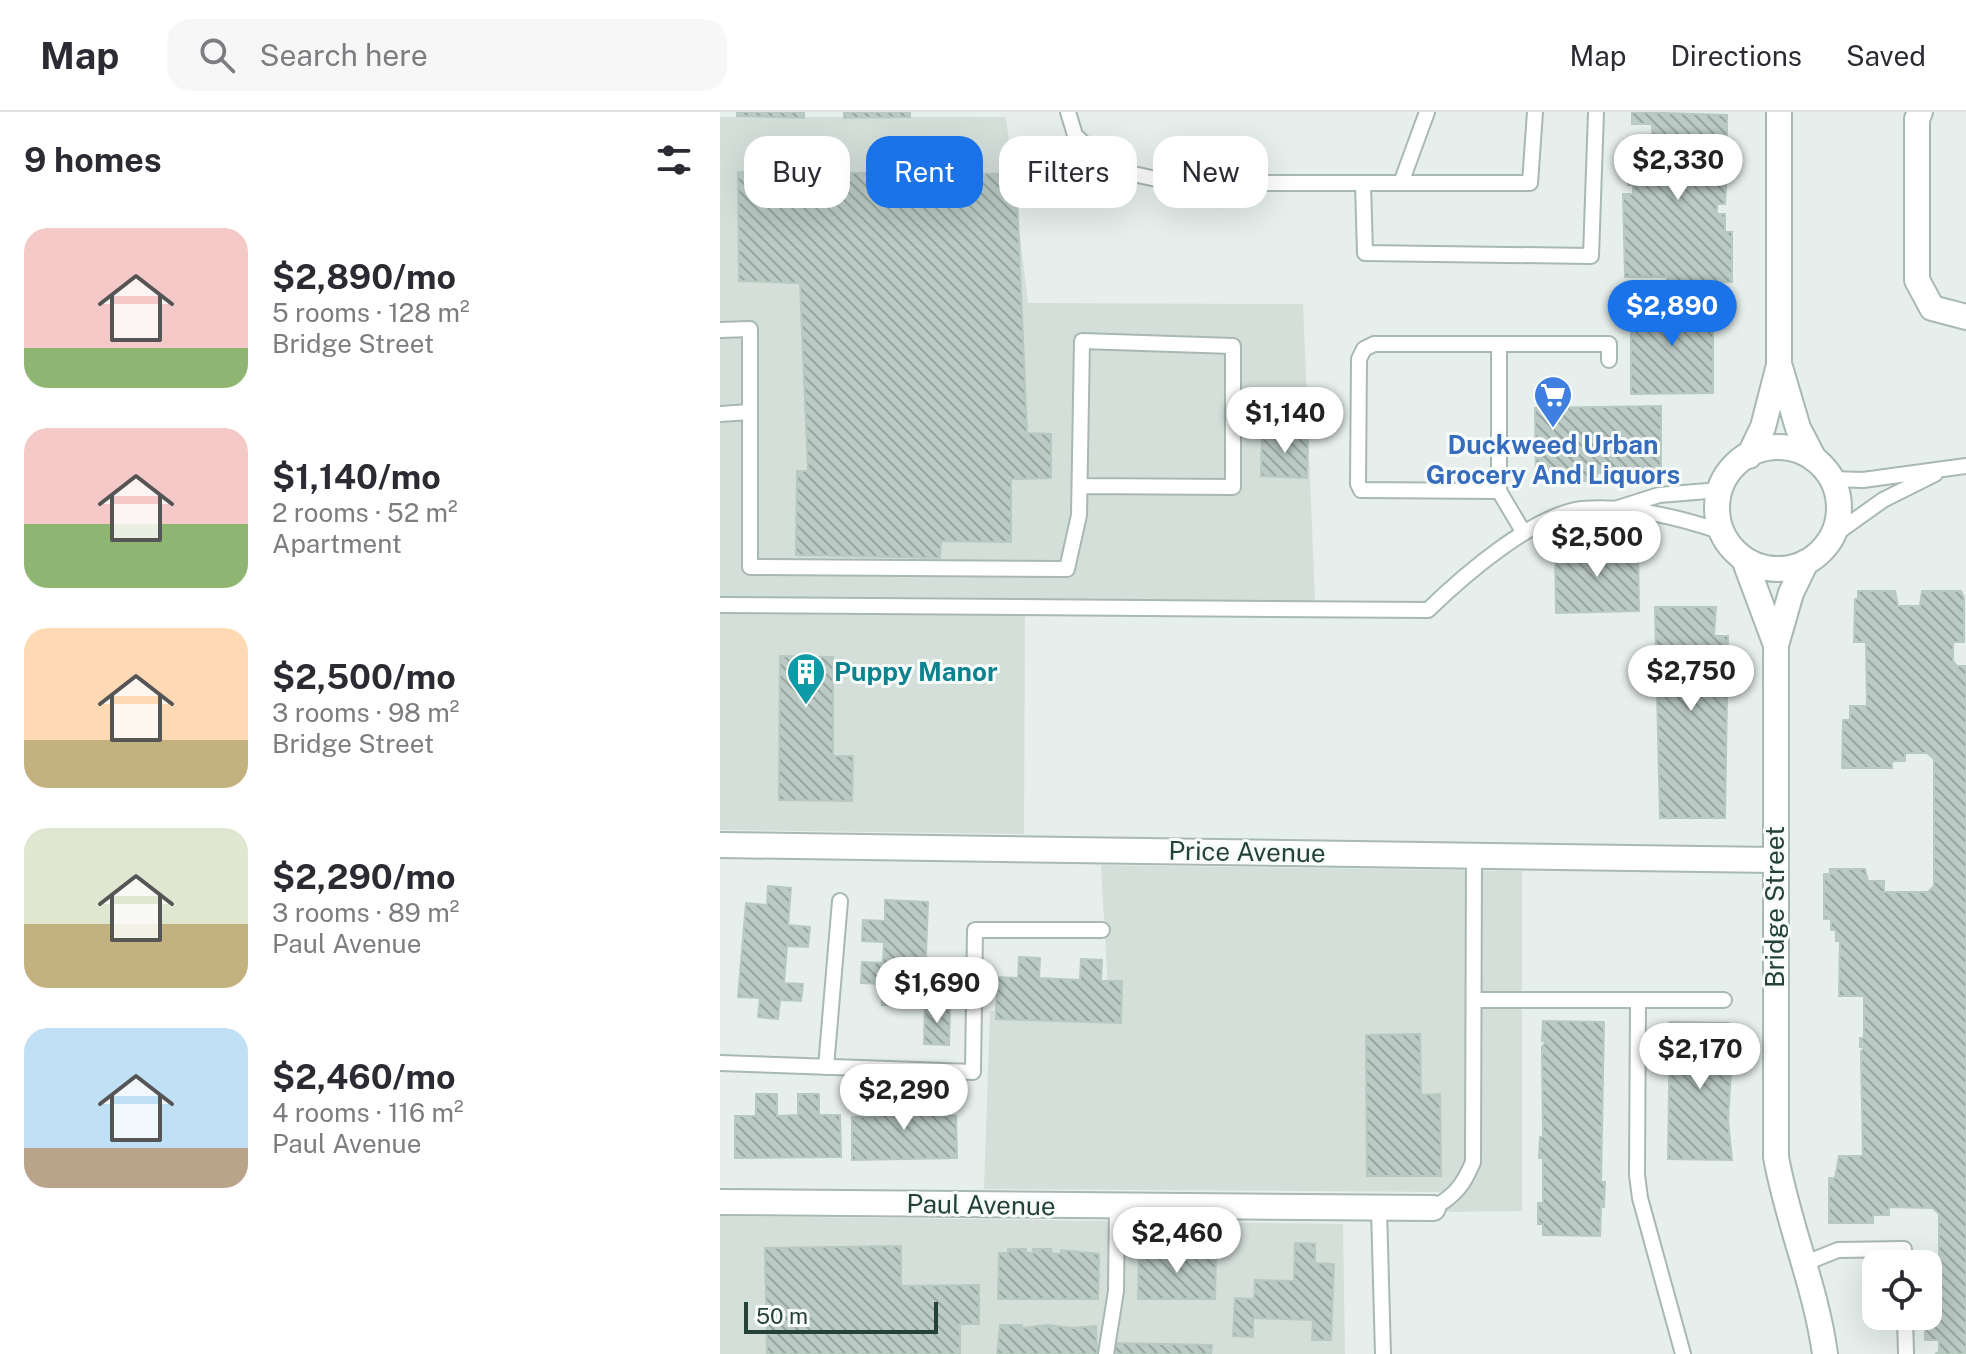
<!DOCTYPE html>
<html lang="en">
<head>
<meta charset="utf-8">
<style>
	body { margin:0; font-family:"Public Sans",sans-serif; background:#f7f7f7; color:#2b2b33; height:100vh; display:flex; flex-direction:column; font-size:30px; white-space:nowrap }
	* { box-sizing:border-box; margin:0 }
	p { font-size:26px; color:#7c7c81 }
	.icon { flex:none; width:44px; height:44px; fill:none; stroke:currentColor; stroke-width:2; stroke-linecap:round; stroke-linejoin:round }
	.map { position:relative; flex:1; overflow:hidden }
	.side { display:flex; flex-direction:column; background:#fff; width:720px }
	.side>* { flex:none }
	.top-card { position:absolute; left:24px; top:24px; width:760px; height:72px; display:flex; gap:16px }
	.buttons { position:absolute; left:1142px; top:1138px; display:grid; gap:16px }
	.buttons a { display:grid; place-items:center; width:80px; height:80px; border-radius:16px; background:#fff; box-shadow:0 8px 32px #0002; font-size:40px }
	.scale { position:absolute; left:24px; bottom:20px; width:194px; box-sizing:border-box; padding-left:8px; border:4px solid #24423a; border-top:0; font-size:22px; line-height:28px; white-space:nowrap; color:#24423a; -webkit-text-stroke:6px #f7fbf9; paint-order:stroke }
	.price { position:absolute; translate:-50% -68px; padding:0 18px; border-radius:28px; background:#fff; color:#222; font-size:26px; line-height:52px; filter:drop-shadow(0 2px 4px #0008) }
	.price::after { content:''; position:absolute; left:50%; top:48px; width:24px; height:18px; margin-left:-12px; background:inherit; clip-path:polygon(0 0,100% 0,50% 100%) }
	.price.active { background:#1a73e8; color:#fff }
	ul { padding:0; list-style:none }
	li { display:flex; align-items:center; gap:24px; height:200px; padding:0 24px }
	li span { display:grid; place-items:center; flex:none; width:224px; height:160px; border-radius:24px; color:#555 }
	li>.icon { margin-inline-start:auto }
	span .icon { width:96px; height:96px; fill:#fffc; stroke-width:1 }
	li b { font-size:34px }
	h2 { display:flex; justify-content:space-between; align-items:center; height:96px; padding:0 24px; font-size:34px }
	.chip { padding:0 28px; border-radius:24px; background:#fff; box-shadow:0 8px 32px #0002; font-size:28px; line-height:72px }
	.chip.active { background:#1a73e8; color:#fff }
	header { display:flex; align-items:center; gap:48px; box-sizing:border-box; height:112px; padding:0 40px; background:#fff; border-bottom:2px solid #e1e1e2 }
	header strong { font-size:38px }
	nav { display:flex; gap:44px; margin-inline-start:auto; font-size:28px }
	.search { width:560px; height:72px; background:#f7f7f7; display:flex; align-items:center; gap:20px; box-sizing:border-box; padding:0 28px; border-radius:24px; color:#7c7c81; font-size:30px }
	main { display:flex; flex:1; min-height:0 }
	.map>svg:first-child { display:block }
	.built { fill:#d4dfda }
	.building { fill:url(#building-back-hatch); stroke:#b8c9c2; stroke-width:2 }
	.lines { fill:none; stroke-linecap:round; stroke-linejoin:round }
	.lane-casing { stroke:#a8b8b2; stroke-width:18 }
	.street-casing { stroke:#a8b8b2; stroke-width:28 }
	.lane { stroke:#fff; stroke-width:14 }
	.street { stroke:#fff; stroke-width:24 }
	.labels { text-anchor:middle; stroke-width:6; stroke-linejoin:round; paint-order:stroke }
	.shop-label { font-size:26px; font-weight:bold; fill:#366cbe; stroke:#f7fbf9 }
	.culture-label { font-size:26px; font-weight:bold; fill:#0d838f; stroke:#f7fbf9; text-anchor:start }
	.street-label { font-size:26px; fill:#24423a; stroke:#f7fbf9 }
</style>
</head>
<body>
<header>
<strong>Map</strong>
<div class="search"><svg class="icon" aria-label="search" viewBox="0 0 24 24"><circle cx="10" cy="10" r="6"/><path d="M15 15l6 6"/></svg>Search here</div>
<nav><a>Map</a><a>Directions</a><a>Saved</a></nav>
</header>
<main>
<section class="side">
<h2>9 homes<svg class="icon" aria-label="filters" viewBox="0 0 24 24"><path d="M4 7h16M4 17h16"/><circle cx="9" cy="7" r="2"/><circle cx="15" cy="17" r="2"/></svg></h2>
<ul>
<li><span style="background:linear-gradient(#f6c9c9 75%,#8fb573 0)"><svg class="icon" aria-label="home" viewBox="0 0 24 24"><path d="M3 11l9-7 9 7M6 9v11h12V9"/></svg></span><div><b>$2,890/mo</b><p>5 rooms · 128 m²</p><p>Bridge Street</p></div></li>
<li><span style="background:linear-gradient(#f6c9c9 60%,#8fb573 0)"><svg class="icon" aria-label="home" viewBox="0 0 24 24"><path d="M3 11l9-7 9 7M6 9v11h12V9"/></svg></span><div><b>$1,140/mo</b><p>2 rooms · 52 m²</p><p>Apartment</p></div></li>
<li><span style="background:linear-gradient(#ffd9b3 70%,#c2b280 0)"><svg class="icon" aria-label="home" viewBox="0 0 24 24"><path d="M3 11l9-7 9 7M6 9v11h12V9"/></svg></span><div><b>$2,500/mo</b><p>3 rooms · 98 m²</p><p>Bridge Street</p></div></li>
<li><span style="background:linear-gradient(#dfe7d0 60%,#c2b280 0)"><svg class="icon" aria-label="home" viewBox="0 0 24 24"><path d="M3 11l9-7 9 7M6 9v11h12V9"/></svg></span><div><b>$2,290/mo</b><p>3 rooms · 89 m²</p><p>Paul Avenue</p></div></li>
<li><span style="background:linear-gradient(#bfe0f5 75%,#b9a48a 0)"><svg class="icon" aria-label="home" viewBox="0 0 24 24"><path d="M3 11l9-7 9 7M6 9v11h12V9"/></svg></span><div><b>$2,460/mo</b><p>4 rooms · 116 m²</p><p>Paul Avenue</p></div></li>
</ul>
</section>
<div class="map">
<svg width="1246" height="1242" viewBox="0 0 1246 1242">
	<defs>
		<pattern id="building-back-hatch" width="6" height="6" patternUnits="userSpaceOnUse" patternTransform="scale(2)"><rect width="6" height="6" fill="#bbcac4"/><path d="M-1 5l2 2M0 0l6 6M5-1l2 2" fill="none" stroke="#98a6a0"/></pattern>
	</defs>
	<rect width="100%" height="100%" fill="#e6efeb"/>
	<!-- built -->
	<path class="built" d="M0,5h286l22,186 275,1 12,297 -290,4 -1,229 -304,-4z
		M381,753l421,6v340l-75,1 -1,-20 -462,-3 6,-178 119,-2z
		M0,1104l623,8 2,130h-625z"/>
	<!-- building -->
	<path class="building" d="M17,0h67v6l-67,-2z
		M124,0h66v5l-66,1z
		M912,0l95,3v21h-9l-3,21 3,14h9l-2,33h-8v10h8v18h7v50l-65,1v-6h-42l-2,-83h10v-9h-5v-21h5v-14h20l-1,-26h-20z
		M18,60l278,2 11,259 24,1v44l-40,1v63l-70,-1 -1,17 -144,-3 1,-84h11l-8,-188 -61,-2z
		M993,189v92l-82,1v-92z
		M941,294v66l-64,1v8h-61l-1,-73z
		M542,321l46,1 -1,44 -46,-2z
		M918,434l1,65 -83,2 -1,-66z
		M1138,479h37l3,15h22l2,-15h39l3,7v44h-11v19l4,5h9v688h-31l4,-2v-12h-14v-24h3l-3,-56h14v-46l-6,-6 -44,-1v8h-16v8h-44v-45h6l4,-22h24l-2,-104 3,-5h-4v-9h4v-42h-25l1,-55h-4v-11h-5v-11h-7v-45h6v-5h35l3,12h16v11h44l6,-6v-127l-7,-6h-22v8h-13v7h-50l1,-48h7v-14h17l-1,-64h-12l1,-43h3z
		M935,495h61l-2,29h14l-3,182h-65z
		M60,544l53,1v99h20l-1,45 -73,-1z
		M48,774l23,2 -3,37 22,2 -2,20 -21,-1 -3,37 19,1 -2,17 -21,-1 -2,19 -20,-2 2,-19 -22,-1 8,-94 21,2z
		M165,788l43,2 -4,104 -42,-1v-21l-21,-1 1,-21 21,1 1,-21 -22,-1 1,-21 22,1z
		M299,845l21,1 -1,20 41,2 1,-21 21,1 -1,21h21l-1,42 -125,-4 1,-42 21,1z
		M205,893l25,1 -1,39 -25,-1z
		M823,909l61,1 -3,160h4l-1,25h-3l-1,29 -57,-1v-11h-5v-21h5v-45h-4l1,-21h3l-1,-90 4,-6h-4z
		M950,910l59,1v12h4l-5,86 4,39 -64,-1z
		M700,922l1,61 19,-1 1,82h-74l-1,-141z
		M36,982h21v22l21,-1v-21h21v21h21l1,42 -106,1v-42h21z
		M173,983l1,22 20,-1v-21h21l1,21h20l1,42 -105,2v-43h21v-21z
		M575,1131l20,1v19l19,1 -3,76h-19l1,-20 -60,-2v19l-20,-1 2,-38 19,1 1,-19 39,1z
		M181,1134v40l78,-1v39h-19v30h-193l-2,-106z
		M288,1137h18v4h7v-4h18v4l10,1v-4l38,4 -1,45h-100l1,-46h9z
		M430,1137l66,5 -1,45h-77l1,-46h11z
		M280,1213h22v3l25,-3v3l2,-3 23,3 24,-2 1,28h-100z
		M394,1231l98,2 -1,9h-97z"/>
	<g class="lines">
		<!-- lane casing -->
		<g class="lane-casing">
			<path id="lane" d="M348,0l7,23 35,34 65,14h355l5,-71
				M643,71l2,70 226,3 5,-144
				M681,71l26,-71
				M0,218l30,-1v238l317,2 12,-54 3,-174 151,5v141l-153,-1
				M779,232v147l25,42
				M0,302l30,-2
				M1112,367l31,1 103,-14
				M779,379l-138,-1 -3,-6 1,-125 5,-10 10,-5h235v16
				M898,396l41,-13 61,-5
				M1114,423l49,-35 52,-26
				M0,493l708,5c35,-34 105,-95 154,-101 46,-4 97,8 140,23
				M754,888h250
				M918,889l-1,174 3,23 43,156
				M0,951l253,9 2,-142h127
				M106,955l14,-166
				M713,1096c22,-12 31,-24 40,-46l1,-307
				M659,1097l4,145
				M1083,1152l35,-14 66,-1 1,15
				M1185,1204l1,38
				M386,1242l10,-63 1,-85"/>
		</g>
		<!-- street casing -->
		<g class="street-casing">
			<path id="street" d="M1200,0l-3,7v161l15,28 34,9
				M1060,255l18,61 16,31
				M997 396a61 61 0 1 1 122 0a61 61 0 1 1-122 0Z
				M1029,344l14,-29 16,-62v-253
				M1024,447l32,86
				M1086,450l-15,31 -15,52v512c12,67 40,130 49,197
				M0,733l1054,15
				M0,1090l713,6"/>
		</g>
		<!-- lane -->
		<use href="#lane" class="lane"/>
		<!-- street -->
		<use href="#street" class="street"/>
	</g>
	<!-- icons -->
	<defs>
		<g id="supermarket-pin" transform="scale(2)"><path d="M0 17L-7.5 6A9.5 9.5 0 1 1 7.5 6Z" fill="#3f7fe0" stroke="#f7fbf9"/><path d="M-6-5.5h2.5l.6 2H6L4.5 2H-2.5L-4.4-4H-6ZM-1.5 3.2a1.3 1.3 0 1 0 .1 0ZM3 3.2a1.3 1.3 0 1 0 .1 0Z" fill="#fff"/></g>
		<g id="building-pin" transform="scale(2)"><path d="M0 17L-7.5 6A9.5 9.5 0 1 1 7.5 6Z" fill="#0f9aa8" stroke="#f7fbf9"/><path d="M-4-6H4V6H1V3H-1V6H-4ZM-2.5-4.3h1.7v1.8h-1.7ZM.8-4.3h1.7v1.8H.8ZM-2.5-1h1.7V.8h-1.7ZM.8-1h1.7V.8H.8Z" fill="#fff"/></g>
	</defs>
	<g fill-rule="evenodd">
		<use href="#supermarket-pin" x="833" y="283"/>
		<use href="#building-pin" x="86" y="560"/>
	</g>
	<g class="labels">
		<!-- shop labels -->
		<g class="shop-label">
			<text x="833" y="342">Duckweed Urban<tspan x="833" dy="30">Grocery And Liquors</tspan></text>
		</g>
		<!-- culture labels -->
		<g class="culture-label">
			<text x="114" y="569">Puppy Manor</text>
		</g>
		<!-- street labels -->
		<g class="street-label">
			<text transform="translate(527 740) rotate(1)" y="9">Price Avenue</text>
			<text transform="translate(1055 795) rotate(-90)" y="9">Bridge Street</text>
			<text transform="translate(261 1093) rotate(1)" y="9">Paul Avenue</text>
		</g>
	</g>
</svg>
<div class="buttons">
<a><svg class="icon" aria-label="locate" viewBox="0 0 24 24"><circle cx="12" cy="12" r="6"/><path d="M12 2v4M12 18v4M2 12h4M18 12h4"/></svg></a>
</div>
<div class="scale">50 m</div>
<b class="price" style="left:958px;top:90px">$2,330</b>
<b class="price active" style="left:952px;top:236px">$2,890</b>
<b class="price" style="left:565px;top:343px">$1,140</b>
<b class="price" style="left:877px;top:467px">$2,500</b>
<b class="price" style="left:971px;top:601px">$2,750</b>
<b class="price" style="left:217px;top:913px">$1,690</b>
<b class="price" style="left:980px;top:979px">$2,170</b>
<b class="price" style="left:184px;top:1020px">$2,290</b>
<b class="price" style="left:457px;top:1163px">$2,460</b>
<div class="top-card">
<a class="chip">Buy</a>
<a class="chip active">Rent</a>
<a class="chip">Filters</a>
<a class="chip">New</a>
</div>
</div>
</main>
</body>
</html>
